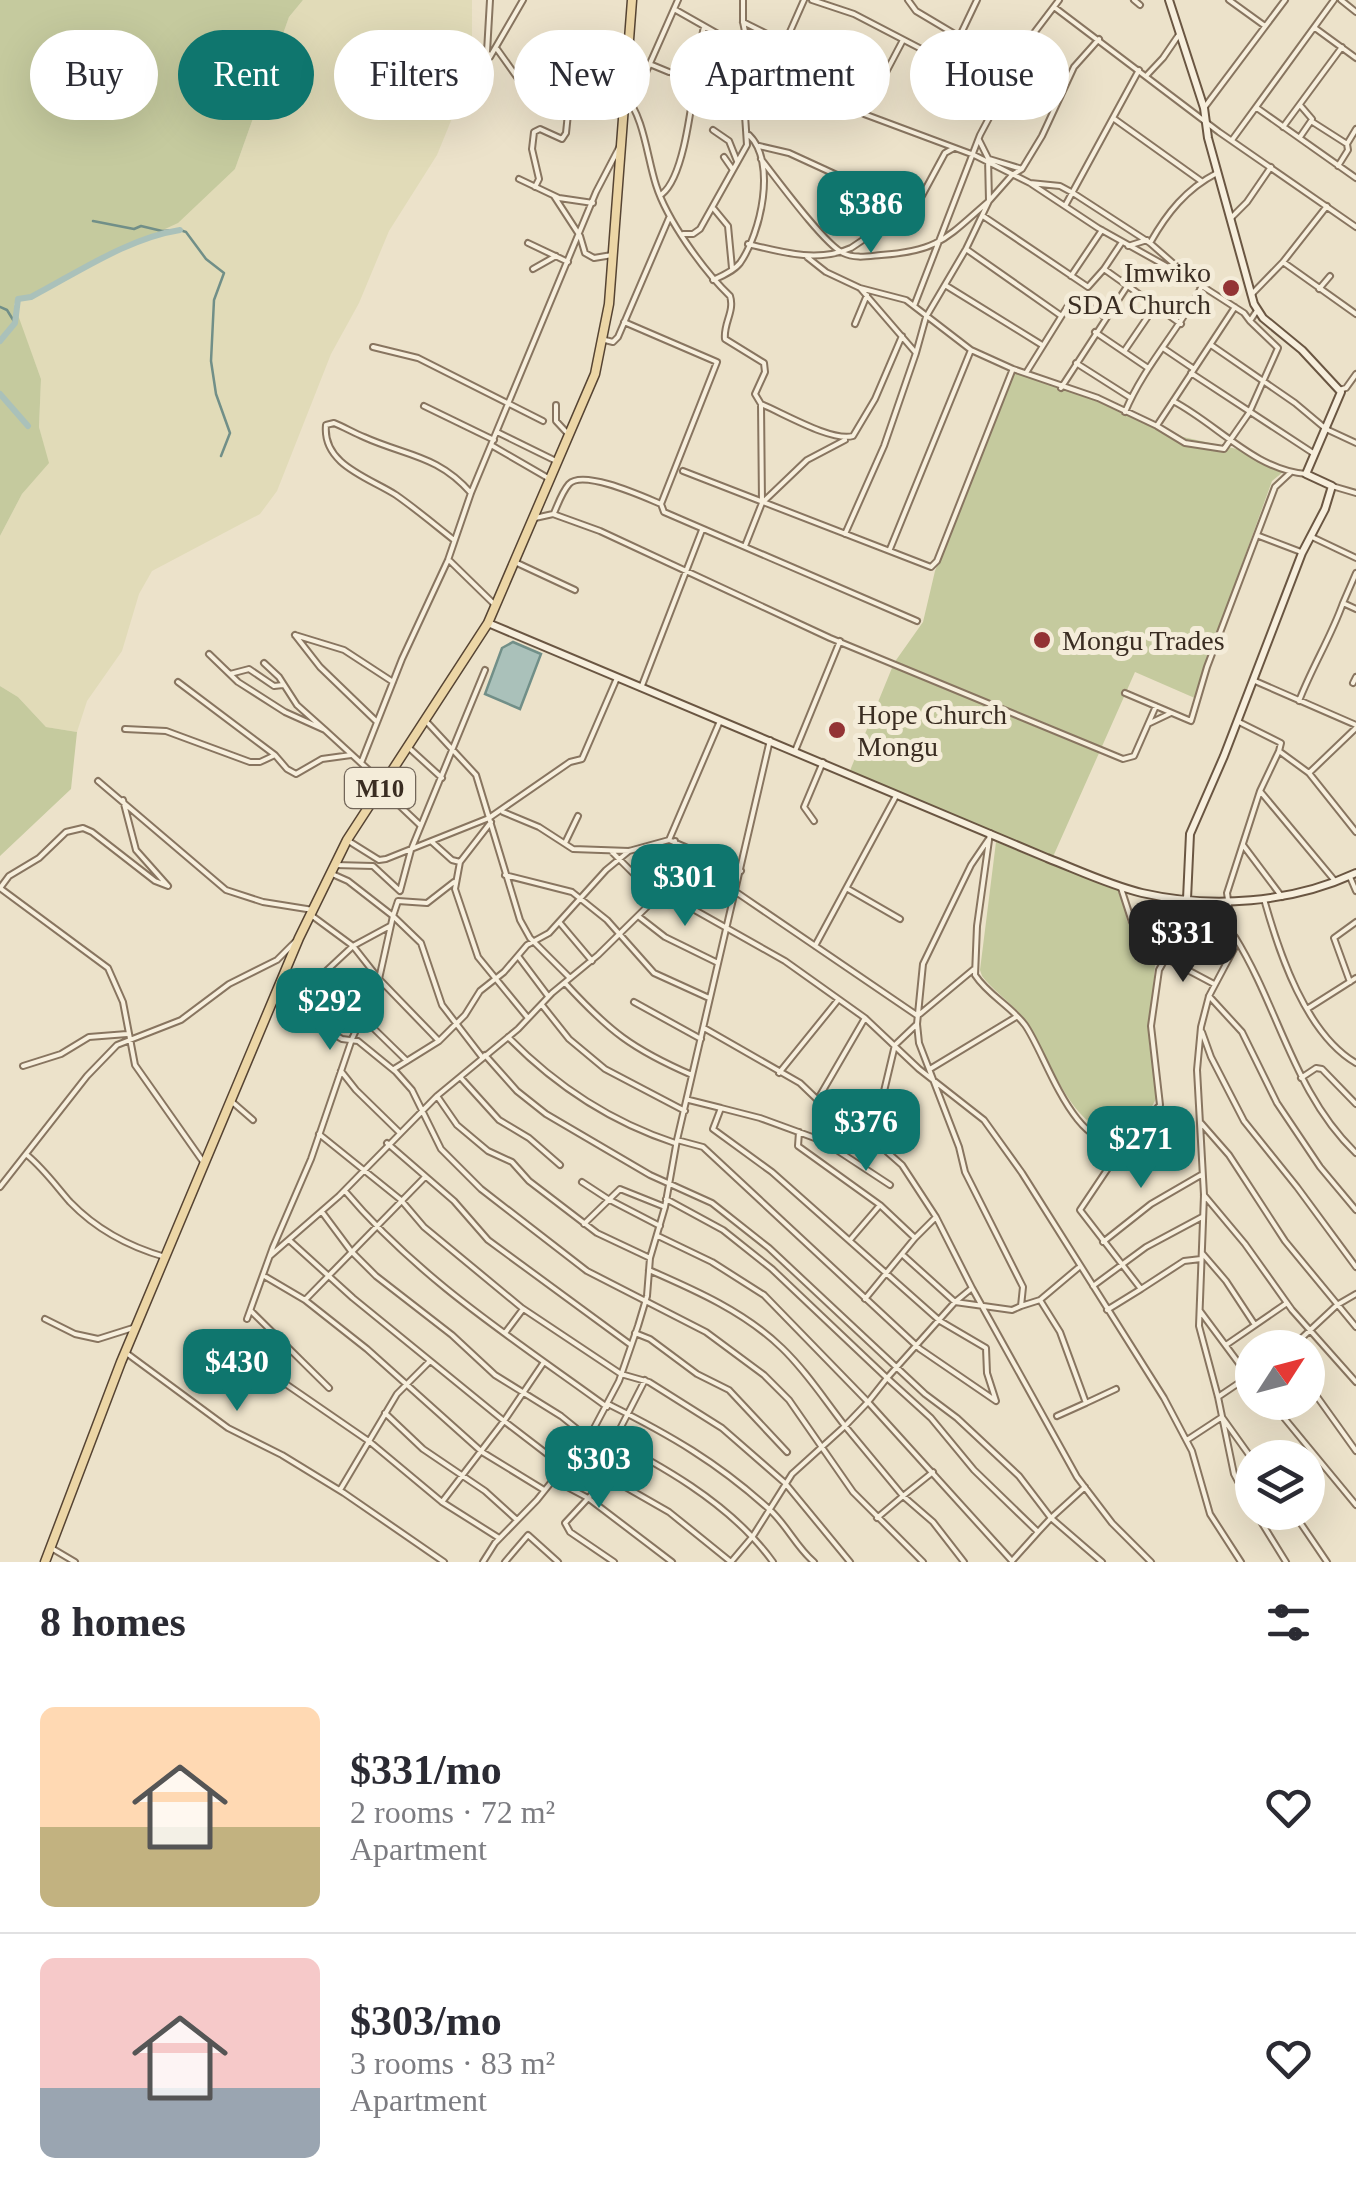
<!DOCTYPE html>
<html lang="en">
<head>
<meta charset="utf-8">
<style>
	body { margin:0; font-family:Georgia,serif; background:#f7f7f7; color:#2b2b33; height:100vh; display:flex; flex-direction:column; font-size:38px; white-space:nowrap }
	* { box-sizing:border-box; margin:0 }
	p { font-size:32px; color:#7c7c81 }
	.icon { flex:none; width:55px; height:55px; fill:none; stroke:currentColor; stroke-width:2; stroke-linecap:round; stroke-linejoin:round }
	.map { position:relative; height:1562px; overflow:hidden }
	.sheet { display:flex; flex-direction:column; background:#fff; flex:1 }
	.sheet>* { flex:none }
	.guide { position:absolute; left:30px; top:30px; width:1298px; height:90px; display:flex; gap:20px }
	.needle { width:65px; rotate:54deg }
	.buttons { position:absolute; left:1235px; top:1330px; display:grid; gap:20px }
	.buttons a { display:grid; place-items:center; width:90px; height:90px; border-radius:50%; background:#fff; box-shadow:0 10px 40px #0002; font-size:50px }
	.price { position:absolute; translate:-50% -85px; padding:0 22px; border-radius:20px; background:#0f766e; color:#fff; font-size:32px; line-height:65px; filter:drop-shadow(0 2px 5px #0008) }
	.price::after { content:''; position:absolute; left:50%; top:60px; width:30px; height:22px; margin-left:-15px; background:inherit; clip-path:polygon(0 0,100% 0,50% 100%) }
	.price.active { background:#222; color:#fff }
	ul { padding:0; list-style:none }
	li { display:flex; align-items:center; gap:30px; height:250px; padding:0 40px }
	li+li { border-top:2px solid #e1e1e2 }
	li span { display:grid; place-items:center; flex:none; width:280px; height:200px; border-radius:15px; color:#555 }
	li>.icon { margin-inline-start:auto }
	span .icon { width:120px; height:120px; fill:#fffc; stroke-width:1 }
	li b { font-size:42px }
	h2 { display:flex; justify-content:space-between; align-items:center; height:120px; padding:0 40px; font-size:42px }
	.pill { padding:0 35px; border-radius:45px; background:#fff; box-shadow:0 10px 40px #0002; font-size:35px; line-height:90px }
	.pill.active { background:#0f766e; color:#fff }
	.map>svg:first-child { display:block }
	.farmland { fill:#e1dbb8 }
	.green { fill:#c5ca9e }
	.water { fill:#aac1ba; stroke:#718f88; stroke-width:2.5 }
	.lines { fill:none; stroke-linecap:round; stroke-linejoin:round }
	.stream { stroke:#718f88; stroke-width:2.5 }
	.river { stroke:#aac1ba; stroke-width:6 }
	.minor-casing { stroke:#887560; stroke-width:8 }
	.secondary-casing { stroke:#6a5642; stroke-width:10 }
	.primary-casing { stroke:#564433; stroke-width:11 }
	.minor { stroke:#f7efdd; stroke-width:4 }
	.secondary { stroke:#f7efdd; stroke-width:6 }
	.primary { stroke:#ecd6a6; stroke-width:8 }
	.poi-dot { fill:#933334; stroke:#f4ecd9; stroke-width:4 }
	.labels { text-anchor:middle; stroke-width:10; stroke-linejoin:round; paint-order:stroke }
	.shield { fill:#f4ecd9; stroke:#726659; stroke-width:2.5 }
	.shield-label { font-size:25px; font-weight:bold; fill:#3a2d22 }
	.poi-label { font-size:28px; fill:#3a2d22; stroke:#f4ecd9; text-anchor:start }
</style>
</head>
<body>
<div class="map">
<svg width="1356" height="1562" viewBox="0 0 1356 1562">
	<rect width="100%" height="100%" fill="#ece2ca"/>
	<!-- farmland -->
	<path class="farmland" d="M303,0h169v57l-17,54 -18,44 -48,76 -30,72 -28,51 -54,137 -17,23 -108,57 -13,23 -17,57 -35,50 -10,31 -31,-5 -28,-30 -18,-11v-150l22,-42 26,-31 -9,-36 2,-48 -28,-75 63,-34 159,-101 54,-152z"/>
	<!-- green -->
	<path class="green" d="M0,0h303l-14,17 -54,152 -57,54 -102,47 -62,34 27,75 -2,48 10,36 -27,31 -22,42z
		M1013,366l87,31 83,40 54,12 46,23 -11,9 -75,208v10l-62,-27 -83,187 -203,-86 45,-110 29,-41 12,-51z
		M0,686l18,11 28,30 31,5 -6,57 -71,67z
		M996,842l126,50 5,29 28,44 -6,77 8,55 -7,13 -25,24c-52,5 -75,-78 -99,-112 -12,-18 -31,-29 -44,-46l-2,-6z"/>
	<!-- water -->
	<path class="water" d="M513,642l28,12 -21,55 -35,-15 17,-46z"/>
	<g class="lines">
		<!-- stream -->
		<path class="stream" d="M93,221l41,8 7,-3 21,5 18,-1 6,2 20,27 18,14 -10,27 -3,61 5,33 14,39 -9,23
			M0,307l7,3 8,13"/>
		<!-- river -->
		<path class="river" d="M0,341l15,-18 3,-24 13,-2c46,-24 97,-59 149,-67
			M0,394l28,32"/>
		<!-- minor casing -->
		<g class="minor-casing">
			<path id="minor" d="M490,0l-3,52 3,5 33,-57
				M812,0l42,14 150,78
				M908,0l8,11 42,25
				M1134,0l6,5
				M1229,0l36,26
				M1341,0l15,12
				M1054,7l165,125 137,95
				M674,9l67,38 51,21 35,27 37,19 110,41 56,28 68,45 104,58c-23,44 -58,80 -77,126
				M743,22l42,21 19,-43
				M1315,28l41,30
				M497,49l27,38
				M778,61l7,-18
				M652,65l17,7
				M946,65l31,-65
				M1147,75l16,-17 15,-22
				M625,95c19,22 22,62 31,90 11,35 47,85 74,111 5,15 -7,28 -5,43l39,24 1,9 -10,22 6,10c22,9 71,38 92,32l22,-37 27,-63
				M632,104l46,-104
				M1300,105l12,14
				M1204,108l81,-108
				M1257,108l99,70
				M864,114l39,-74
				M1113,118l88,63
				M1283,127l59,-80
				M713,130l16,11 8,20
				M1300,137l11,-16 36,23 9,-15
				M1232,140l102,-140
				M759,146l30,7 87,40
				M724,157l9,13
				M761,159c15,19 63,85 82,94 12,6 26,3 38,2 59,-4 66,-18 108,-54l-1,-43 -9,-18
				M989,159l33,10
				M1338,166l10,-16 -1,-6
				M519,179l40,19 34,5
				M1030,183l30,3 13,7 77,50 40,35
				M535,187l4,-8 -7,-30 2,-17 6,-3 22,10 4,-6 3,-29 6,-5 48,8
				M662,194c28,-22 32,-129 42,-167
				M554,196l26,40 5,17 9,5 18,-3
				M1065,206l74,-136
				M714,209l14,17 4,42
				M983,216l105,71 16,-18 18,-27
				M1231,218l16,-16 24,-35
				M683,234h10l7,-5 47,-84 -3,-45 8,-36 -9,-42v-22
				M528,243l40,19
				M1150,243c17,-30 36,-54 67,-70
				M748,244c33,8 70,19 103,4l67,-45 27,-50 9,-5
				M1128,246l19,-6
				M966,249l94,66
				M807,257l19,15 34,16 56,65 -32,93 -39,88
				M1283,262l73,52
				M533,269l23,-13
				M1104,269l77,55
				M1071,276l31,-46
				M713,280c9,-4 21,-9 27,-17 21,-30 37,-101 9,-128
				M945,285l97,60
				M1202,286l42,27 6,8 6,-9
				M860,288l46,12 65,50 42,19 85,29 59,28 28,17 39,6 25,-36 29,-65 -28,-27
				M1319,289l11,-13
				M1251,295l32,-33 44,-56
				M914,306l66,-171 54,-102 25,-33
				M624,322l93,40 -56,142 3,8 253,109
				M855,324l12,-29
				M1095,332l53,36
				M605,340l8,2 5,-5 51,-119
				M1211,345l84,58 31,26 30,14
				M373,347l45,11 125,63
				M1163,348l31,21
				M1125,350l28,-41
				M916,353l10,-36 40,-68 23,-48 23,-26 10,-6 20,-33 32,-69 25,-28
				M1076,363l55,35
				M1026,373l48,-77 31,21
				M1191,373l122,80
				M1061,388l65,-100
				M1339,390l7,-2 10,-14
				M1173,401c44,23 82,69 133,73
				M556,405v16l13,14
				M424,406l70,34
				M1158,424l77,-117
				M497,432l57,28
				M491,445l57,33
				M683,471l248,96 6,-6 75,-190
				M1332,486l24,7
				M762,503l45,-43 38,-20
				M554,513c4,-9 8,-21 15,-29 14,-15 75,13 92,20
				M535,518l18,-4 47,17 230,107 293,121 11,-3 22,-50
				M1259,536l42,16
				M1312,537l44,21
				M454,540c-19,-15 -38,-31 -58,-45 -26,-17 -74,-30 -70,-70l8,-2c10,4 20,10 30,14 42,19 74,18 107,56
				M745,546l17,-43 -1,-99
				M890,549l81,-199
				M450,561l43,42
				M517,563l58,27
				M1356,573l-13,30 13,6
				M295,635l25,32 57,55
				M295,635l49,15 49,32
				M209,654l29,28 47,30 40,18 36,33
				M264,663l15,14 18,28 28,25
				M230,674l19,-5 25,17 9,-1
				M1255,681l101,44
				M178,682l97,73
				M1353,683l3,-6
				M641,688l61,-158
				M1125,693l66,28 16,-54 68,-180 15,-14
				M1299,701c13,-34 32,-64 44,-98
				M425,720l51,55 44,145 10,18 40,40
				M1237,721l44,22 -2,8 30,22 47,59
				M1150,723l21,-10
				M125,729l41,2 84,31h10l15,-7 12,14 9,5 26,-15 29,-4
				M408,747l34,31
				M795,751l45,-110
				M1279,751l-19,40 75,90
				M1309,773l47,-45
				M98,781l128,109 37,12 50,8
				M382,782l-21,-19 41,-104 46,-99 23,-67 125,-301 25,-48
				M380,787l40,38
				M123,800l13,50 32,36 -13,-5 -63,-49 -9,-4 -17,4 -27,26 -30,18 -9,12 108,80 15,34 12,63 69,98
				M503,812l36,15 34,22 56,2 40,-11 72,31
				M814,821l-10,-14 19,-45
				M491,822l-31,40 -5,27 23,68 50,61
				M990,833l-13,93 -2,49c13,20 36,31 50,50 22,31 49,130 101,116l34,-36 -9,-79 8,-56 9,-16 -5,-9 -31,-23 -11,-34
				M347,840l32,20 7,-1 103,-41 81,-56 12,-3 35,-81
				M669,840l51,-119
				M432,842l20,18 8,2
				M565,843l13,-27
				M1243,845l39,52
				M611,851l27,27 147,83 80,57 54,51 65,51 38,53 142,225 28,53 18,63 31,48
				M335,865l38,1 27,25 11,-41 74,-180
				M674,874l62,18 182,124
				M505,875l67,17 35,28 47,53 55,25
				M1350,877l6,14
				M454,882l-27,21 -29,-2 -5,15 28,27 21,62 40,52
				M848,889l52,30
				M1264,899c15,54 42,135 92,164
				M311,915l42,31 26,33 60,62
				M638,916l27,21 53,26
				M560,923l32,38
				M1235,937c44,71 59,157 121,216
				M815,946l81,-150
				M518,956l30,40
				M1167,959l47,25
				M283,980l26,7 44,-41 37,-20
				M1350,982l-16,-44 22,-16
				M565,983c44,48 67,66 127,92
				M282,986l41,42 19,11 16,2 38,31 16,18 29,59 40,40 106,82 119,61 58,43 25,25 64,92 70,70
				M1209,996l33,36 35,71 43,64 36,43
				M634,1002l67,37
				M542,1005l27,34 36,30 80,42
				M1307,1009l49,-31
				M920,1014l54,-45
				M364,1019l43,42
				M1202,1032l9,25 33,64 53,66 59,80
				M508,1037c46,47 103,85 167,106
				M485,1055l32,36 29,23 104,61 62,28 57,45 156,146 32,24 62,58 32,42 -13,14
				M23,1066l38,-12 28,-17 38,-3
				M394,1069l45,-28 26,-26 15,-24 24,-19 23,-27 22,-12 57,-63 23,-19
				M930,1069l86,-52
				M341,1071l15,19 43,42
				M779,1073l59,-73
				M461,1078l38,42 30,18 31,27
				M1301,1078l15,-10 6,1 34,35
				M437,1096l20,29 31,26 24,11 17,19 68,52 53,25
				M818,1099l47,-81
				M230,1100l23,20
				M721,1108l39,10 63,23 67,44
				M1153,1118l22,27
				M1201,1123l28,32 56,86 71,86
				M799,1132l-1,14 82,59 35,33 21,-21
				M319,1134l82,66 23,27 98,81 99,66 28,8 73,46 63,55 65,79
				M677,1140l26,7 217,202 76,52 -9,-28 -1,-25 -46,-27 -168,-149 -59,-43 8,-21 -32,-8
				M866,1141l14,-33 15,-63 21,-20
				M387,1143l67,58 34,39 143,105
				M1125,1143l-45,67 61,79 43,-28 17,-2
				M27,1155c17,14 29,31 43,47 26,27 60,45 95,55
				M425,1177l-120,123 62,49 115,103 62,38
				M582,1182l26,17 52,27
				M0,1187l87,-111 30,-31 64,-25 48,-36 48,-24 18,-18
				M345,1191c74,88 170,149 262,216
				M1204,1195l41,49 47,66 64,72
				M322,1212l29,39 25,25 76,59 43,40 66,41 26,21
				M584,1224l36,-35 45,18
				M658,1236l54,26 52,33 104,107 19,-24 -115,-109 -49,-39 -57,-31
				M289,1240l64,58 151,123 40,-59
				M850,1240l30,-35
				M1103,1242l48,-38 50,-29
				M1202,1253l24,28 29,44
				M270,1256l69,-60 98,-100 81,-67 34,-36 46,-38 64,-63 12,-18 1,-33
				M904,1256l51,46 57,8 9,-4 2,-19 -58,-115 -6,-25 -40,-104 -2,-19 6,-60 48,-99 17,-25
				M649,1270c46,20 96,42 133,78 24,23 42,51 63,78l23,-24 144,159 26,-29 -64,-62 -43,-52 -44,-40 68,-76 17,-14 -36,-71 -34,-52 -17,-15 -35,-19 -50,-48 -96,-55
				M266,1277l39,23
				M1093,1286l53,-39 56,-30
				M972,1288l105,189 35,46 39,39
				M865,1299l50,-61
				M1040,1300l20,32 26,71 30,-14
				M1021,1306l19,-6 38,-32
				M1107,1310l34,-21
				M251,1311l78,77
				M1200,1311l52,70
				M45,1319l30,15 23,5 38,-12
				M247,1319l26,-72 38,-88 41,-120 27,-60 14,-63 -45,-35 -18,-8
				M505,1333l18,-24
				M635,1333l15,6 47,35 32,16 58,62
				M1226,1345l61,-42
				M1291,1348l46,-43 19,-11
				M125,1352l103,76 54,27 62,38 100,69
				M280,1380l90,62 72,60
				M645,1380l-45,88 8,9 61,35 62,50 22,-26 39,-62 53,-48 58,70 30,-24
				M1308,1384l48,67
				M1218,1397l34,-23
				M1271,1402l85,103
				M608,1404c62,31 109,58 161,105 18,16 27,38 45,53
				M385,1413l38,36 62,42 32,29
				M1057,1416l29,-13
				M593,1430c64,33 137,72 180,132
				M1187,1440l35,-23 30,42
				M577,1450l23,18
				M608,1477l-43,46 5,9 44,30
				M554,1480l34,18 84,64
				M1085,1487l-34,31 51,44
				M340,1490l57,-96 33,-33
				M1252,1508l-18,-34 -16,-77 -19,-71 5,-131 -7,-125 4,-43 8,-31 26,-49 -8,-54 33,-102
				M1255,1512l31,50
				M1293,1512l34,50
				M877,1518l26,-22 30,26 31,40
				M499,1538l-57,-36 62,-81 60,46
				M53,1549l22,13
				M483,1562l12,-19 42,-43 56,-70 26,-49 19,-55 9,-30 3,-38 15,-51 12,-67 93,-400
				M505,1562l23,-27 30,27"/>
		</g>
		<!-- secondary casing -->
		<g class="secondary-casing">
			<path id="secondary" d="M1169,0l35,108 4,30 46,166 9,14 39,32 39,42 -35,82 26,12 -7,23 -23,44 -78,203 -34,78 -3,65
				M488,623l559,235c31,12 62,27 95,35 70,16 149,10 214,-20"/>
		</g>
		<!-- primary casing -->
		<g class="primary-casing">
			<path id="primary" d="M45,1562l76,-200 178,-424 48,-98 141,-217 107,-249 14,-70 23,-304"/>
		</g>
		<!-- minor -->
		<use href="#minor" class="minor"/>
		<!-- secondary -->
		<use href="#secondary" class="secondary"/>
		<!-- primary -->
		<use href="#primary" class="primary"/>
	</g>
	<!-- markers -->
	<g class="poi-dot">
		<circle cx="1231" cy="288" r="10"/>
		<circle cx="1042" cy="640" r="10"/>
		<circle cx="837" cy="730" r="10"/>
	</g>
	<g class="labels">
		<!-- shield labels -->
		<rect class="shield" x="345" y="768" width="70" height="40" rx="8"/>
		<g class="shield-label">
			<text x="380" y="797">M10</text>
		</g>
		<!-- poi labels -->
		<g class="poi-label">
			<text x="1211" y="282" text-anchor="end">Imwiko<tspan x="1211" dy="32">SDA Church</tspan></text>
			<text x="1062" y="650">Mongu Trades</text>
			<text x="857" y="724">Hope Church<tspan x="857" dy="32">Mongu</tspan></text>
		</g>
	</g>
</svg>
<div class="buttons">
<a><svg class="needle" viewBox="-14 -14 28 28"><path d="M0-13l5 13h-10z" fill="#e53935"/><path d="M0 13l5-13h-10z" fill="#7c7c81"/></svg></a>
<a><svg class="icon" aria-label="layers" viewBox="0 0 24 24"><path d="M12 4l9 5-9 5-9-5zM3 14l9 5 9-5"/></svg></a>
</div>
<b class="price" style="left:871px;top:256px">$386</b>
<b class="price" style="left:685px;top:929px">$301</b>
<b class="price active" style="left:1183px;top:985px">$331</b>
<b class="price" style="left:330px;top:1053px">$292</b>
<b class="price" style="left:866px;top:1174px">$376</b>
<b class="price" style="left:1141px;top:1191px">$271</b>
<b class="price" style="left:237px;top:1414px">$430</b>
<b class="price" style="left:599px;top:1511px">$303</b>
<div class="guide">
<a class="pill">Buy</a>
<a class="pill active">Rent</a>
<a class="pill">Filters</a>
<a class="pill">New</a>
<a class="pill">Apartment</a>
<a class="pill">House</a>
</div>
</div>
<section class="sheet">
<h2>8 homes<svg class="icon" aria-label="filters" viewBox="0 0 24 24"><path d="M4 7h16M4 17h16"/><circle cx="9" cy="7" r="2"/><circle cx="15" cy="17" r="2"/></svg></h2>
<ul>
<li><span style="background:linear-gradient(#ffd9b3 60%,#c2b280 0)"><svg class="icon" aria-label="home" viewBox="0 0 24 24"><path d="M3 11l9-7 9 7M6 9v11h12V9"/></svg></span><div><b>$331/mo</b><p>2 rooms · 72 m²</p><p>Apartment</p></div><svg class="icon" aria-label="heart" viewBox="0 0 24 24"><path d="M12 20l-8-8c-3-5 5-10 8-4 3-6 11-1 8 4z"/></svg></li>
<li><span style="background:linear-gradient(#f6c9c9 65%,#9aa5b1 0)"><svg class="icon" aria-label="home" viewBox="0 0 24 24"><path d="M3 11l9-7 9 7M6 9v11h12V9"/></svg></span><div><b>$303/mo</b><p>3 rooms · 83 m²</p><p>Apartment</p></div><svg class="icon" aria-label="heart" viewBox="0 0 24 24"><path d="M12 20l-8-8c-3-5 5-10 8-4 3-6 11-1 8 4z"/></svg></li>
</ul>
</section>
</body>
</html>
